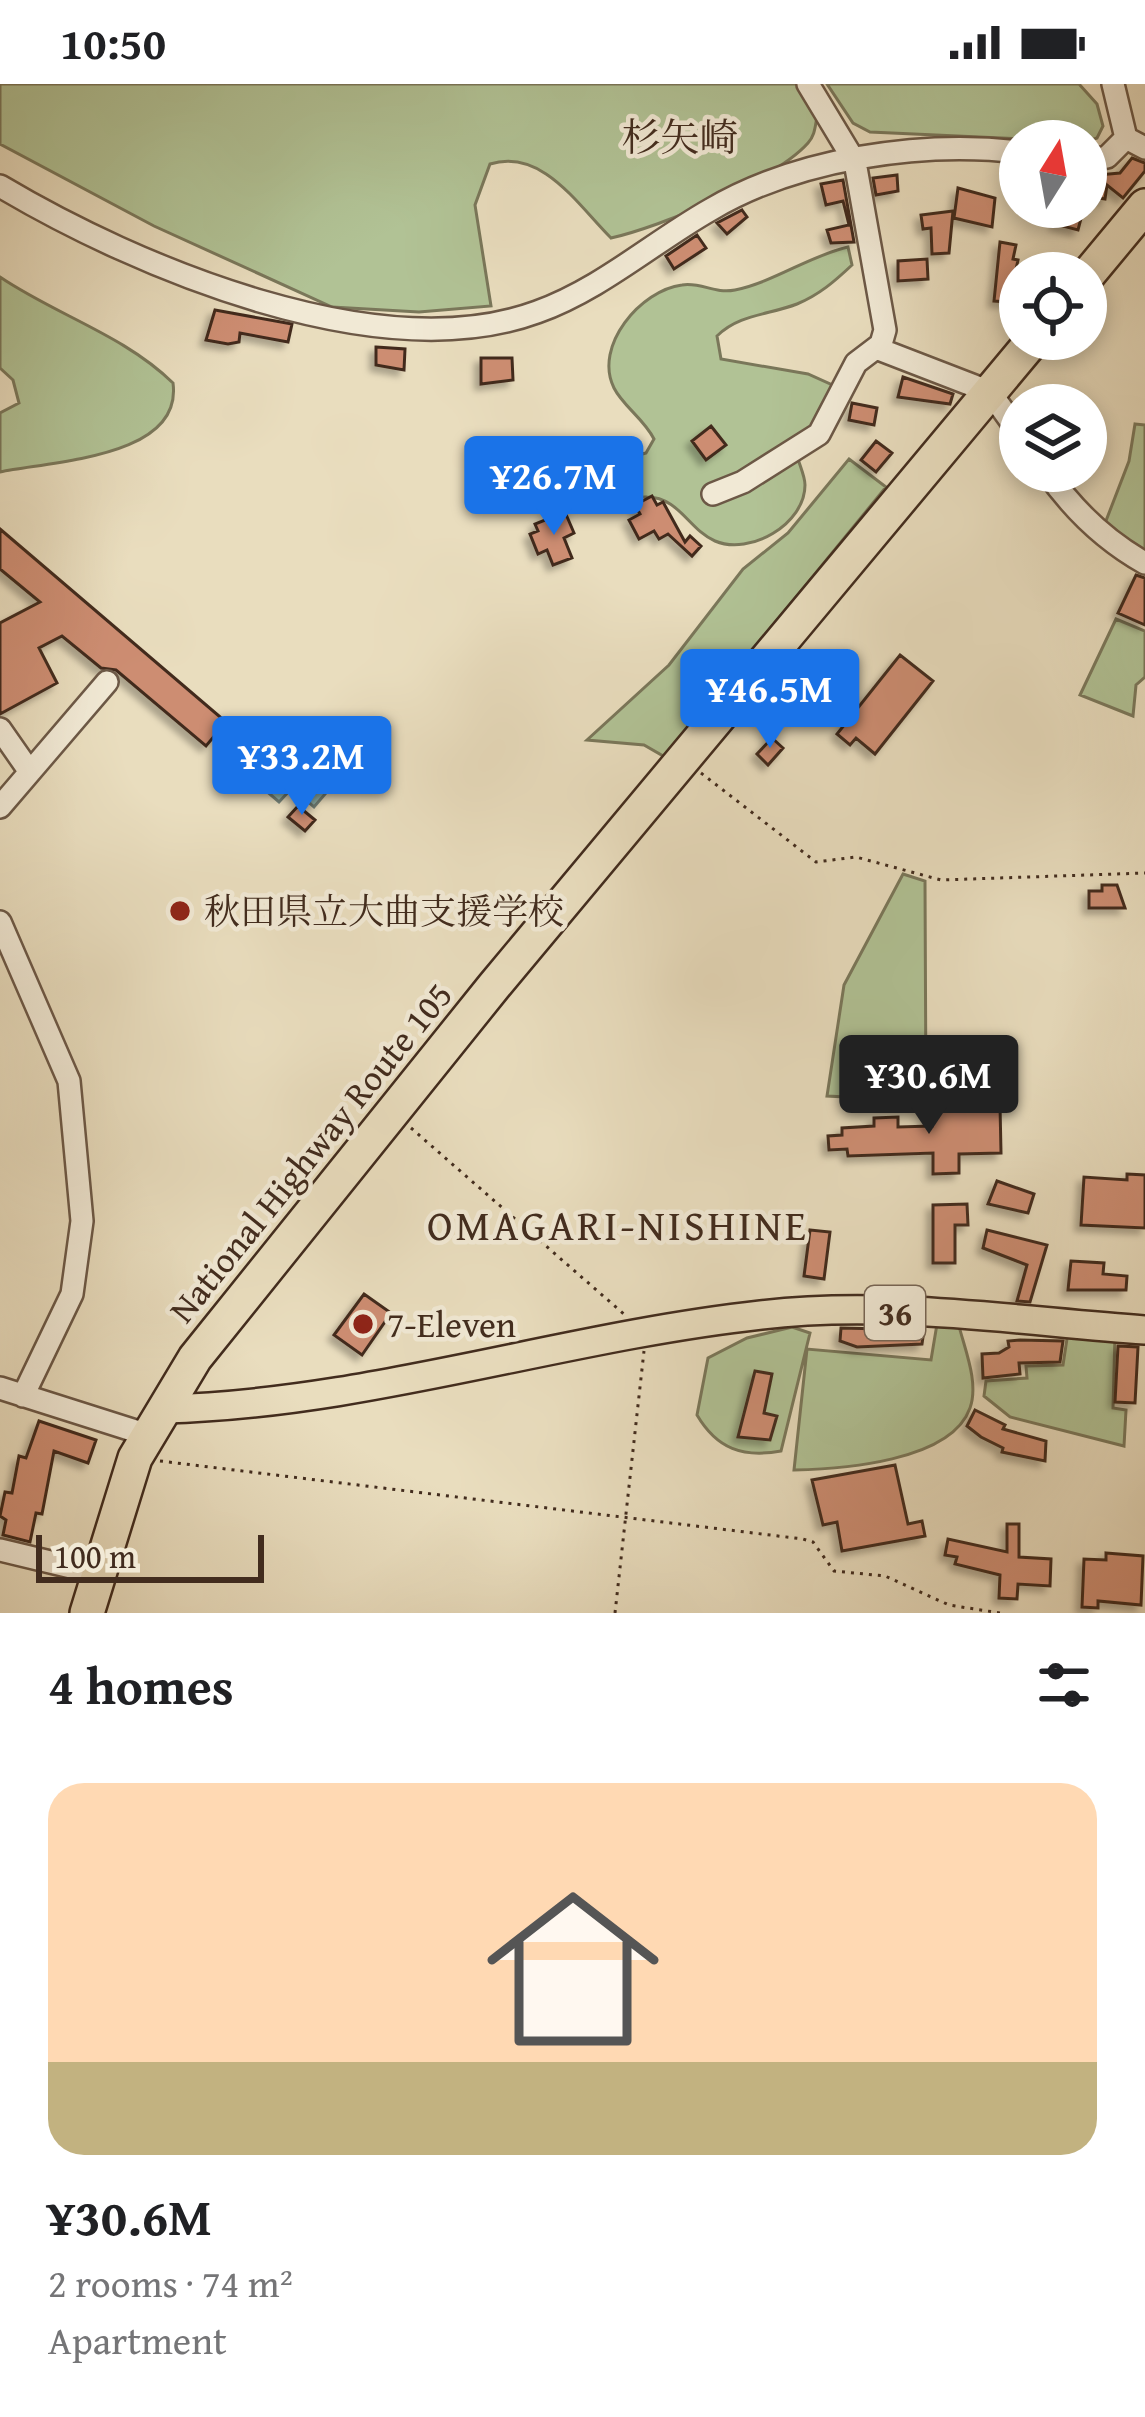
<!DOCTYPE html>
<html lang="en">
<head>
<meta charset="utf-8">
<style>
	body { margin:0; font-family:"Gentium Book Plus","Noto Serif JP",serif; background:#f6f6f6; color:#202124; height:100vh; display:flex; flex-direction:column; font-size:45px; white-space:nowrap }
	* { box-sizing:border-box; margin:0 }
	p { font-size:39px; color:#757577 }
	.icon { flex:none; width:66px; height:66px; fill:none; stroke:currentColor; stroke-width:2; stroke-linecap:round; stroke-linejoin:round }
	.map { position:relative; height:1529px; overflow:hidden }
	.sheet { display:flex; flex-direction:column; background:#fff; flex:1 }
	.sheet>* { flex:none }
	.needle { width:78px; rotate:11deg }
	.fabs { position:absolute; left:999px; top:36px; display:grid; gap:24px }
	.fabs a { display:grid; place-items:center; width:108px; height:108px; border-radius:50%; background:#fff; box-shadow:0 6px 18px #0003; font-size:60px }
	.scale { position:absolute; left:36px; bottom:30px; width:228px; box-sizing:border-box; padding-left:12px; border:6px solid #422c1e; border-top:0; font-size:33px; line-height:42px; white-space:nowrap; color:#422c1e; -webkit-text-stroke:9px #f1e9d5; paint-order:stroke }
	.price { position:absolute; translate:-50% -102px; padding:0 27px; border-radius:12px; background:#1a73e8; color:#fff; font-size:39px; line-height:78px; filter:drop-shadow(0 3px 6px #0008) }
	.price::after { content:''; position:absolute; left:50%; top:72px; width:36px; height:27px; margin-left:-18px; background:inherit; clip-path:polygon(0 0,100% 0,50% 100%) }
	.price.current { background:#222; color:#fff }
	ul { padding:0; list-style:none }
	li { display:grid; align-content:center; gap:24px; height:636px; padding:0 48px }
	li span { display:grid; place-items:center; height:372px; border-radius:36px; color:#555 }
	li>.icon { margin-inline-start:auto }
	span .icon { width:216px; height:216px; fill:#fffc; stroke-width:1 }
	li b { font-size:51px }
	h2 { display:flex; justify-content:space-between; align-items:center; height:144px; padding:0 48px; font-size:51px }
	.status { display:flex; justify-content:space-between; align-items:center; height:84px; padding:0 60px; background:#fff; direction:ltr }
	.status svg { height:33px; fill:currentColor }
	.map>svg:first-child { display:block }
	.green { fill:#b1c295; stroke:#7a775a; stroke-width:3 }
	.water { fill:#97bbb4; stroke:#758278; stroke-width:3 }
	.building { fill:#cd8d72; stroke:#422c1e; stroke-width:3; filter:url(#shadow) }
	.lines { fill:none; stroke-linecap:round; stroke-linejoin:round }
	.minor-casing { stroke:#6c5846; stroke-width:26 }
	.major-casing { stroke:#422c1e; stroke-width:32 }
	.highway-casing { stroke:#422c1e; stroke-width:38 }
	.path { stroke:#422c1e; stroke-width:3; stroke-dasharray:3 6; stroke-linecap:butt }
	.minor { stroke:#f1e9d5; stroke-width:21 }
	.major { stroke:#e9ddbe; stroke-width:27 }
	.highway { stroke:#e9ddbe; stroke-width:33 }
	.poi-dot { fill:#8f2418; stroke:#f1e9d5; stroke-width:4.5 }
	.labels { text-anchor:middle; stroke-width:9; stroke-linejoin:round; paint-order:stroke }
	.shield { fill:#f1e9d5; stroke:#766555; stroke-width:3 }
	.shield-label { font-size:33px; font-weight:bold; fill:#422c1e }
	.poi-label { font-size:36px; fill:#422c1e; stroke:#f1e9d5; text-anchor:start }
	.street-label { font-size:36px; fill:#422c1e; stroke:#f1e9d5 }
	.neighbourhood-label { font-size:39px; fill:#422c1e; stroke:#f1e9d5 }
	.quarter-label { font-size:42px; letter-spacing:3px; fill:#422c1e; stroke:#f1e9d5 }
</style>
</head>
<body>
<div class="status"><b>10:50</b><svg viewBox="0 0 49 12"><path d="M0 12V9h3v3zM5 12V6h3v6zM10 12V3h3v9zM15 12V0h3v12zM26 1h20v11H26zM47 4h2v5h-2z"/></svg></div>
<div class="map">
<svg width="1145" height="1529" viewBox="0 0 1145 1529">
	<defs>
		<filter id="shadow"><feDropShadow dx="-5.5" dy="5.5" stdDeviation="3" flood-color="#0004"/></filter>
	</defs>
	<rect width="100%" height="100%" fill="#e9ddbe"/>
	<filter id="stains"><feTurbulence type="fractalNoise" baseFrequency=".00167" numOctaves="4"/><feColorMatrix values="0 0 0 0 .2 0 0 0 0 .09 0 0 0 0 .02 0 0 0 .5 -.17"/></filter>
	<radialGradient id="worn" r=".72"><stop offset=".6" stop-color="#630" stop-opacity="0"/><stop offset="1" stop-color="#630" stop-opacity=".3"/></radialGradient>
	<!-- green -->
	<path class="green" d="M0,0h797l20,33c-2,10 -2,18 -9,26 -33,37 -148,84 -197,95 -34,-34 -69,-90 -121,-74l-15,41 16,101 -72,6 -87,-5 -178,-81 -154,-82z
		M827,0h252l18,20 6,22 -6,12 -11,4 -216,-10 -17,-9z
		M848,163l4,18c-17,16 -33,30 -55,39 -28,11 -58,10 -80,32l4,23 87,15 31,14 -41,71c2,7 7,18 7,26 0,39 -55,71 -90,56 -26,-11 -36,-44 -68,-44 -43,-1 -107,21 -147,10 -39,-108 98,-40 146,-54l8,-14c-10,-20 -31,-33 -40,-51 -21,-42 27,-98 68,-103 20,-3 32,9 53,5 39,-8 74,-34 113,-43z
		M0,193c56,38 124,58 173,106 10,75 -121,78 -173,89v-59l19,-10 -6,-23 -13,-12z
		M1135,340l10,1v129l-41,-28 25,-65z
		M849,375l37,28 -221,270 -21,-12 -57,-5 82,-75 74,-96 45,-36z
		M1116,535l29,12v46l-9,8 -3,31 -53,-21z
		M903,790l22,7 1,220 -99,-5 17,-111z
		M937,1240l22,2c6,24 20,57 11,82 -19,54 -130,61 -176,62l13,-121 124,11z
		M792,1243l18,6 -29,118c-38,7 -64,-2 -84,-36l11,-57 39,-20z
		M1068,1248l47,4 -2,72 13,2 -2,36 -114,-29 -26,-21 2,-15 41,-3 -1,-12 37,-1z"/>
	<!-- water -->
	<path class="water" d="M282,671l44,38 -12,14 -22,-19 -13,14 -22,-19z"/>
	<!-- building -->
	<path class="building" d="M1132,74l13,5v8l-22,27 -16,-13 -2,14 -19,-3v-20l34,-3z
		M897,91l1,16 -22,4 -3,-17z
		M843,96l11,62 -23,1 -4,-13 22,-5 -6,-24 -17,4 -5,-21z
		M958,104l37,10 -3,29 -38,-9z
		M1059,123h25l-6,23 -23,-6z
		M742,126l5,7 -20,17 -10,-11z
		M953,127l-4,42 -17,1 -1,-26 -8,1 -2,-14z
		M697,151l9,13 -32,21 -8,-13z
		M1000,158l16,3 -3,14 5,1 -9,42 -15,-1z
		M927,175l1,20 -30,2v-20z
		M215,226l77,14 -4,18 -48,-9 -1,9 -11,2 -22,-4z
		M376,263l29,2 -1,21 -28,-5z
		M481,274h31l1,22 -32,4z
		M903,293l50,17 -3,10 -52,-7z
		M852,319l25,5 -3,17 -25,-5z
		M711,342l15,19 -20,15 -14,-19z
		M876,357l16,12 -16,19 -15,-12z
		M652,412l5,9 6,-3 22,40 5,-6 11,10 -9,10 -24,-22 -9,5 -5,-8 -15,8 -10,-19 11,-6 -5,-9z
		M565,428l9,21 -10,5 8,20 -19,7 -6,-15 -9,4 -8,-20 8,-3 -3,-7z
		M0,445l226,193 -20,24 -90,-76 -15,-2 -39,-32 -23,12 18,35 -57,31v-91l40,-21 -40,-33z
		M1136,491l9,3v47l-27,-12z
		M900,571l33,26 -58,73 -19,-16 -6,7 -13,-11z
		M772,654l11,10 -15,17 -11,-11z
		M265,655l10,9 -25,29 -10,-8z
		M298,722l17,14 -10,11 -17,-14z
		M1102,801h15l8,23h-36v-17h13z
		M1000,1021l1,48 -42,1v19l-26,1v-21l-85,3 -1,-7 -18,1 -1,-14 14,-1v-7l32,-2v-8l24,-1v10l34,-1v-19z
		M1127,1090l18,1v53l-64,-3 3,-48 43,3z
		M997,1097l37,13 -6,19 -40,-9z
		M967,1120l1,21h-13v38h-22v-58z
		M810,1146l20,2 -6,47 -20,-3z
		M987,1146l60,15 -17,57 -13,-1 10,-36 -44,-17z
		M1071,1177l33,2 -1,11 24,2 -1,14h-58z
		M364,1210l27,19 -29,42 -28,-20z
		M841,1244l83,2 -2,14 -65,3 -17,-6z
		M1020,1256l43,1 -3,21 -41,1 1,11 -37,4 -1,-24 17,-1 10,-6 -1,-6z
		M1118,1262l20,1 -3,56 -20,-1z
		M755,1287l17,3 -8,39 13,3 -7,24 -32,-3z
		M975,1326l30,15 -2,4 43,12 -1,20 -43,-9 1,-4 -22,-11 -14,-11z
		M39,1337l57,19 -8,23 -34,-12 -12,63 -6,-1 -6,29 -27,-7 3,-15 -6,-4 5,-24 7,1 7,-37 7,2z
		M895,1381l13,59 14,-3 3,15 -83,15 -5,-29 -14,3 -11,-45z
		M1007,1440h12v33l32,2 -1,27 -32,-2 -1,15 -18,-1 1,-23 -45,-11 2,-7 -12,-2 3,-16 59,13z
		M1106,1469l37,3 -2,49 -43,-4v7l-16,-1 2,-48 22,1z"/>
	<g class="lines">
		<!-- minor casing -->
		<g class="minor-casing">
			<path id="minor" d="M1113,0l13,54
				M1086,77l21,-4 19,-19 19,10
				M0,102c136,81 379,184 537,126 64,-23 115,-69 173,-102 86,-51 211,-70 310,-58
				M876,264l114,44 30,42
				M1046,387c27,39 58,69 99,92
				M713,410l30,-12 76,-48 37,-71 25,-19 4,-14 -30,-168 -47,-78
				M0,645l30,43
				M0,723l107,-125
				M0,838l69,159 13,140 -10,73 -49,102
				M0,1304l148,47
				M0,1466l96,23"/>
		</g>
		<!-- major casing -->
		<g class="major-casing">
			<path id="major" d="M164,1325c202,-5 397,-72 597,-94 126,-15 258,6 384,15"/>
		</g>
		<!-- highway casing -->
		<g class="highway-casing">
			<path id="highway" d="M1086,193l59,-71
				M87,1529l48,-155 60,-100 299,-372 540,-647"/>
		</g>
		<!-- path -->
		<path class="path" d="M701,689l115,89 40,-5 85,23 204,-7
			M411,1044l214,187
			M160,1377l643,78 10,3 21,29 51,5 64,29 51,8
			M615,1529l29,-262"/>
		<!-- minor -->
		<use href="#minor" class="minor"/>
		<!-- major -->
		<use href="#major" class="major"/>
		<!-- highway -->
		<use href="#highway" class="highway"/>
	</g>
	<!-- markers -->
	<g class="poi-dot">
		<circle cx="180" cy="827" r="12"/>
		<circle cx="363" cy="1240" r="12"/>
	</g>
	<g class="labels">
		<!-- shield labels -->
		<rect class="shield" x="865" y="1202" width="60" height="54" rx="9"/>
		<g class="shield-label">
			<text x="895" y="1241">36</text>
		</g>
		<!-- poi labels -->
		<g class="poi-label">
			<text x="204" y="840">秋田県立大曲支援学校</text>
			<text x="387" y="1253">7-Eleven</text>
		</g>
		<!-- street labels -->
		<g class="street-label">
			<text transform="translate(310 1068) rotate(-51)" y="13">National Highway Route 105</text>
		</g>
		<!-- neighbourhood labels -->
		<g class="neighbourhood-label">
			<text x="680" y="67">杉矢崎</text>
		</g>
		<!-- quarter labels -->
		<g class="quarter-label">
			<text x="618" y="1156">OMAGARI-NISHINE</text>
		</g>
	</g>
	<rect width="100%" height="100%" filter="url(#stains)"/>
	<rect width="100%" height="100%" fill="url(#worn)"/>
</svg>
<div class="fabs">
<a><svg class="needle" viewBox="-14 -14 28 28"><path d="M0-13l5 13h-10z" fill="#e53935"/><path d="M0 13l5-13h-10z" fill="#757577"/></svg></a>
<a><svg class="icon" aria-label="locate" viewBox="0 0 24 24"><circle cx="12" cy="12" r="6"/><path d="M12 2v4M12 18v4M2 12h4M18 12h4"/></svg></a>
<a><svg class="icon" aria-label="layers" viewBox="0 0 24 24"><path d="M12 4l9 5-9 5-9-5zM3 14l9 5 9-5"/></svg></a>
</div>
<div class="scale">100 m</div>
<b class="price" style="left:554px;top:454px">¥26.7M</b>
<b class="price" style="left:770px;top:667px">¥46.5M</b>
<b class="price" style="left:302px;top:734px">¥33.2M</b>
<b class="price current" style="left:929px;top:1053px">¥30.6M</b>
</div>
<section class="sheet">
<h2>4 homes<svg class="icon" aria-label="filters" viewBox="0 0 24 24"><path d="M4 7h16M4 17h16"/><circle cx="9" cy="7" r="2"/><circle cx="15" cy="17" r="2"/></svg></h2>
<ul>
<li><span style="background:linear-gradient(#ffd9b3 75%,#c2b280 0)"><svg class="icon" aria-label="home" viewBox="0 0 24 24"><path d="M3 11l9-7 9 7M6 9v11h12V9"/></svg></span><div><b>¥30.6M</b><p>2 rooms · 74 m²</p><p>Apartment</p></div></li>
</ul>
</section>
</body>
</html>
